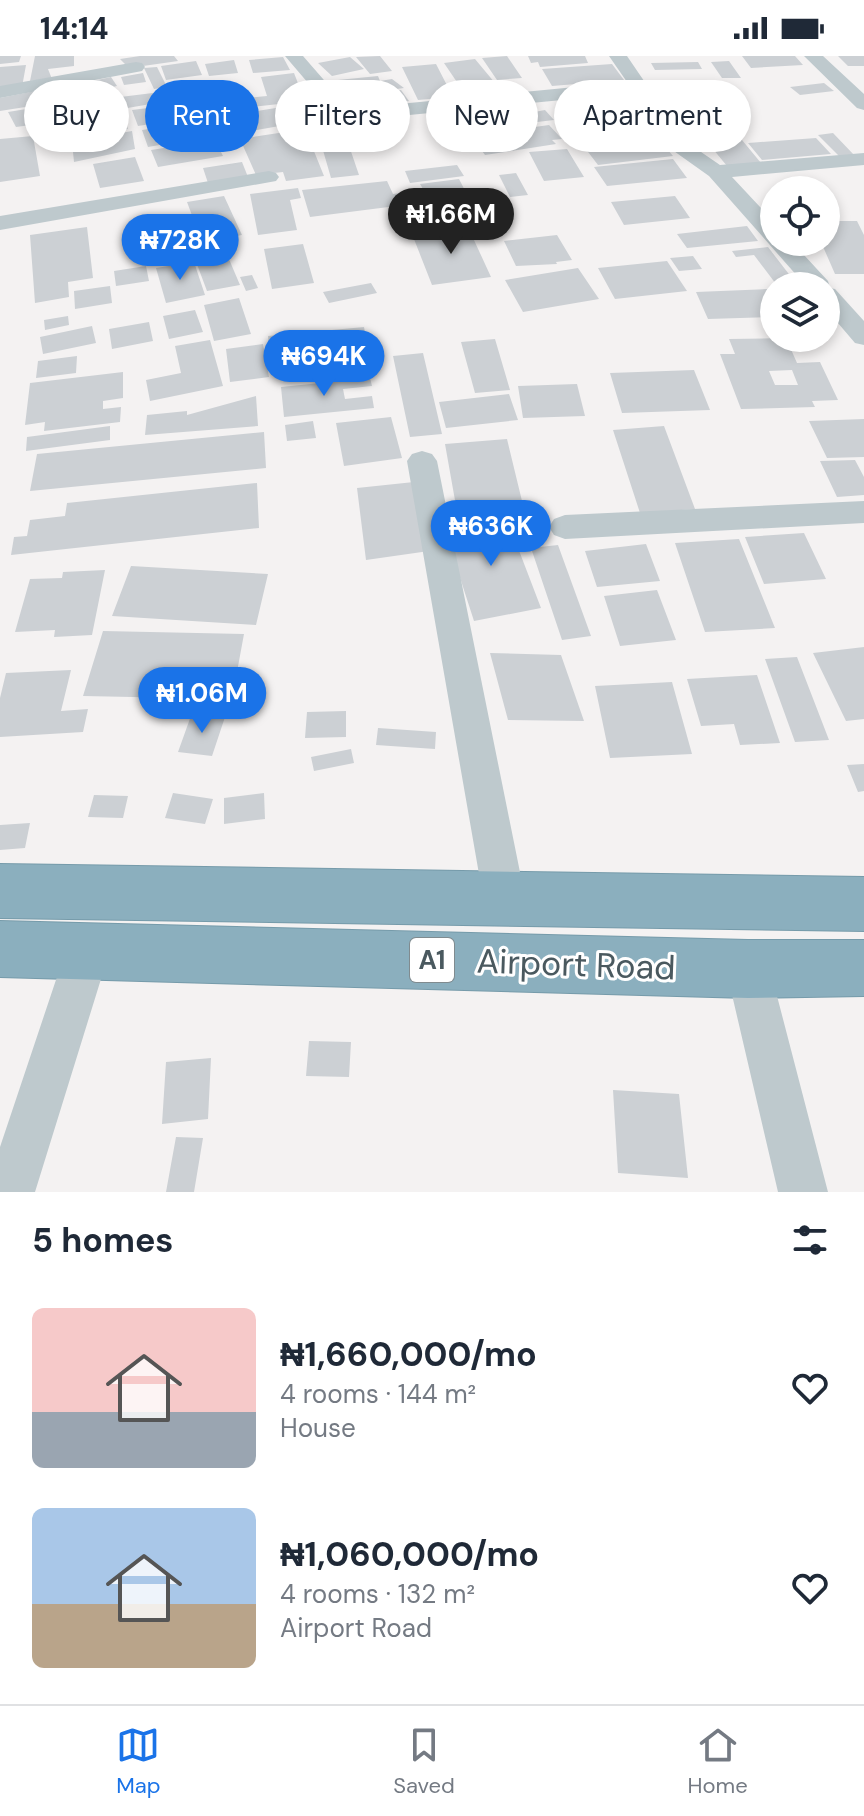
<!DOCTYPE html>
<html lang="en">
<head>
<meta charset="utf-8">
<style>
	body { margin:0; font-family:"DM Sans",sans-serif; background:#f2f2f3; color:#1f2937; height:100vh; display:flex; flex-direction:column; font-size:30px; white-space:nowrap }
	* { box-sizing:border-box; margin:0 }
	p { font-size:26px; color:#747a83 }
	.icon { flex:none; width:44px; height:44px; fill:none; stroke:currentColor; stroke-width:2; stroke-linecap:round; stroke-linejoin:round }
	.map { position:relative; height:1136px; overflow:hidden }
	.panel { display:flex; flex-direction:column; background:#fff; flex:1 }
	.panel>* { flex:none }
	.hud { position:absolute; left:24px; top:24px; width:816px; height:72px; display:flex; gap:16px }
	.fabs { position:absolute; left:760px; top:120px; display:grid; gap:16px }
	.fabs a { display:grid; place-items:center; width:80px; height:80px; border-radius:50%; background:#fff; box-shadow:0 4px 12px #0003; font-size:40px }
	.price { position:absolute; translate:-50% -68px; padding:0 18px; border-radius:28px; background:#1a73e8; color:#fff; font-size:26px; line-height:52px; filter:drop-shadow(0 2px 4px #0008) }
	.price::after { content:''; position:absolute; left:50%; top:48px; width:24px; height:18px; margin-left:-12px; background:inherit; clip-path:polygon(0 0,100% 0,50% 100%) }
	.price.active { background:#222; color:#fff }
	ul { padding:0; list-style:none }
	li { display:flex; align-items:center; gap:24px; height:200px; padding:0 32px }
	li span { display:grid; place-items:center; flex:none; width:224px; height:160px; border-radius:12px; color:#555 }
	li>.icon { margin-inline-start:auto }
	span .icon { width:96px; height:96px; fill:#fffc; stroke-width:1 }
	li b { font-size:34px }
	h2 { display:flex; justify-content:space-between; align-items:center; height:96px; padding:0 32px; font-size:34px }
	.chip { padding:0 28px; border-radius:36px; background:#fff; box-shadow:0 4px 12px #0003; font-size:28px; line-height:72px }
	.chip.active { background:#1a73e8; color:#fff }
	.status { display:flex; justify-content:space-between; align-items:center; height:56px; padding:0 40px; background:#fff; direction:ltr }
	.status svg { height:22px; fill:currentColor }
	.dock { display:flex; justify-content:space-around; align-items:center; height:112px; border-top:2px solid #e0e1e3; background:#fff; font-size:22px; color:#747a83 }
	.dock a { display:grid; justify-items:center; gap:4px }
	.dock .active { color:#1a73e8 }
	.map>svg:first-child { display:block }
	.building { fill:#ccd0d4; fill-rule:evenodd }
	.lines { fill:none; stroke-linecap:round; stroke-linejoin:round }
	.highway-casing { stroke:#769baa; stroke-width:2 }
	.street { fill:#bec9cd; fill-rule:evenodd }
	.highway { fill:#8bafbe; fill-rule:evenodd }
	.labels { text-anchor:middle; stroke-width:6; stroke-linejoin:round; paint-order:stroke }
	.shield { fill:#fff; stroke:#808b8f; stroke-width:2 }
	.shield-label { font-size:26px; font-weight:bold; fill:#4a595f }
	.near-street-label { font-size:34px; fill:#4a595f; stroke:#fff }
</style>
</head>
<body>
<div class="status"><b>14:14</b><svg viewBox="0 0 49 12"><path d="M0 12V9h3v3zM5 12V6h3v6zM10 12V3h3v9zM15 12V0h3v12zM26 1h20v11H26zM47 4h2v5h-2z"/></svg></div>
<div class="map">
<svg width="864" height="1136" viewBox="0 0 864 1136">
	<rect width="100%" height="100%" fill="#f4f2f2"/>
	<!-- building -->
	<path class="building" d="M0,0h21l-2,6 -19,2z
		M35,0h39v10l-26,3 4,10 -22,2z
		M140,0h34l4,5 -42,6 -11,-3 -5,-5z
		M380,0l12,15 -22,3 -14,-17z
		M507,0l15,22 -25,2 -15,-22z
		M528,0h57l3,7 -48,4 -2,-5 -7,1z
		M742,0h53l8,9 -52,3z
		M838,0h26v10h-16z
		M283,1l7,13 -37,3 -4,-13z
		M350,1l14,12 -32,7 -14,-13z
		M475,3l25,30 -35,5 -21,-31z
		M234,4l4,13 -29,3 -4,-12z
		M196,5l6,14 -36,5 -5,-14z
		M729,5l12,17h-19l-11,-16z
		M698,6l4,7 -47,1 -4,-7z
		M436,8l17,33 -35,3 -16,-33z
		M612,8l12,16 -72,6 -10,-17z
		M26,9l-4,22 -22,2v-22z
		M157,11l10,20 29,-6 7,14 -93,16 -6,-12 65,-8 -2,-4 -13,2 -10,-21z
		M143,17l3,9 -22,3 -3,-8z
		M294,17l7,18 -7,1 3,10 -72,8 -3,-10 45,-4 -6,-19z
		M378,20l2,5 12,-2 12,9 -60,8 -6,-16z
		M111,21l6,9 -18,4 -6,-9z
		M824,27l10,8 -34,4 -10,-8z
		M93,30l7,26 -34,5 -7,-26z
		M45,33l2,9 -9,7 -38,6v-13z
		M401,34l8,11 -53,7 -7,-11z
		M673,34l11,15 -17,1 -11,-15z
		M199,45l6,15 -30,4 -6,-15z
		M307,47l12,16 -84,15 -9,-18z
		M51,49l-5,18 -30,4 -8,-15z
		M518,49l10,14 -53,7 2,4 -20,2 -11,-19z
		M164,50l6,15 -32,5 -6,-16z
		M545,54l9,10 -17,2 -8,-9z
		M122,57l6,16 -30,5 -5,-17z
		M614,60l19,19 -47,7 -17,-18z
		M207,64l7,15 -31,5 -7,-15z
		M549,69l13,14 -10,1 4,4 -71,11 -14,-19z
		M170,70l7,16 -29,5 -6,-17z
		M305,73l19,47 -38,5 -3,-9 -27,3 -16,-36z
		M132,75l3,18 -61,13 -2,-20z
		M344,75l15,44 -28,3 -13,-45z
		M833,77l22,23 -15,1 -22,-22z
		M33,80l7,40 -40,6v-43z
		M816,82l15,16 -69,6 -14,-17z
		M659,83l14,17 -75,9 -13,-17z
		M215,84l8,16 -65,11 -7,-17z
		M742,84l19,23 -34,3 -19,-23z
		M567,93l17,28 -40,4 -15,-29z
		M135,101l9,24 -44,7 -7,-24z
		M673,103l14,19 -80,8 -13,-19z
		M242,106l6,15 -40,6 -5,-15z
		M457,109l7,11 -54,7 -5,-12z
		M516,117l12,22 -18,2 -11,-22z
		M459,123l13,25 -51,6 -9,-20 11,-1 -3,-5z
		M387,125l6,13 14,-2 5,12 -102,13 -8,-27z
		M298,132l3,10 -11,2 7,30 -39,5 -8,-41z
		M224,140l18,39 -40,7 -15,-40z
		M675,140l15,22 -66,7 -13,-23z
		M826,165h31l7,14v39h-29l-14,-32h5z
		M747,170l11,15 -71,7 -10,-14z
		M87,171l6,51 -25,4 1,15 -34,6 -5,-68z
		M468,171l23,50 -59,8 -20,-51z
		M557,179l15,25 -16,2 1,2 -41,2 -12,-25z
		M303,188l11,39 -42,6 -8,-40z
		M223,189l17,40 -33,6 -15,-40z
		M768,191l27,35 -19,2 -22,-29 -18,2 -4,-6z
		M693,200l9,13 -23,2 -9,-13z
		M667,205l20,30 -72,8 -17,-31z
		M194,206l11,33 -39,8 -10,-35z
		M146,210l3,15 -33,5 -2,-15z
		M578,212l21,31 -76,13 -18,-32z
		M252,219l6,13 -12,3 -6,-14z
		M371,227l6,10 -48,10 -6,-11z
		M110,230l2,17 -37,6 -1,-18z
		M767,233l7,14v14l-66,2 -12,-27z
		M239,242l12,36 -37,7 -10,-36z
		M195,254l8,22 -34,7 -6,-23z
		M68,260l1,9 -24,5 -1,-10z
		M149,266l4,19 -41,8 -3,-20z
		M92,270l4,17 -53,11 -3,-17z
		M364,271l2,11 -33,3 2,10 30,-3 2,14 -96,10 -3,-36z
		M786,282l11,25 23,-1 18,38 -26,1 3,6 -74,2 -21,-55h15l-6,-15zM792,314l6,15h-23l-6,-14z
		M495,283l15,51 -35,3 -14,-51z
		M210,284l13,46 -73,15 -4,-21 35,-7 -6,-27z
		M263,288l6,33 -39,5 -4,-33z
		M423,297l19,81 -32,3 -17,-81z
		M77,300l-1,17 -40,5 2,-17z
		M694,314l16,40 -88,3 -12,-40z
		M123,316v26l-20,3v8l18,-2 -1,15 -76,9 1,-9 -20,3 5,-42z
		M370,322l2,8 -29,3 2,10 27,-3 2,12 -90,9 -3,-30z
		M577,328l8,32 -62,2 -5,-32z
		M509,338l9,26 -72,8 -7,-26z
		M256,340l2,30 -113,9 2,-20 40,-4v4z
		M391,361l11,41 -58,8 -8,-43z
		M864,363v38l-37,1 -18,-37z
		M313,365l3,17 -29,3 -2,-16z
		M110,370v14l-84,11 1,-14z
		M664,370l31,83 -55,4 -27,-83z
		M264,376l2,36 -236,23 7,-37z
		M507,383l15,62 -66,5 -11,-62z
		M855,404l9,17v18l-27,2 -17,-36z
		M414,426l15,69 -63,9 -9,-72z
		M257,427l2,45 -248,27 3,-18 13,-1 3,-16 35,-4 2,-13z
		M505,458l36,94 -67,13 -31,-96z
		M804,477l22,46 -62,5 -19,-47z
		M739,483l36,89 -70,4 -30,-89z
		M646,488l14,37 -63,6 -12,-36z
		M558,489l33,91 -29,4 -31,-92z
		M131,510l137,8 -12,51 -144,-9z
		M105,514l-13,65 -38,2 1,-7 -40,2 15,-53 32,-1 1,-6z
		M657,534l19,50 -56,6 -16,-50z
		M103,575l141,3 -12,65 -149,-3z
		M864,591v72l-18,2 -33,-68z
		M490,597l71,2 23,66 -76,-1z
		M797,601l32,83 -34,2 -30,-83z
		M71,614l-10,41 27,-2 -5,23 -83,5v-39l6,-25z
		M757,619l23,68 -40,2 -6,-21 -33,2 -14,-47z
		M672,626l20,72 -82,4 -15,-72z
		M346,655v26l-41,1 2,-26z
		M192,657l33,4 -13,39 -34,-4z
		M378,672l58,4 -1,17 -59,-4z
		M351,693l3,14 -40,8 -3,-14z
		M864,708v27l-6,1 -11,-27z
		M173,737l40,6 -8,25 -40,-6z
		M264,737l1,26 -41,5v-26z
		M94,739l34,1 -5,22 -35,-1z
		M30,767l-5,25 -25,2v-25z
		M309,985l42,1 -2,35 -43,-1z
		M211,1002l-3,61 -46,5 4,-62z
		M613,1034l66,4 9,84 -70,-5z
		M176,1081l27,1 -9,54h-28z"/>
	<g class="lines">
		<!-- highway casing -->
		<g class="highway-casing">
			<path id="highway" d="M0,808l864,13v54l-864,-13z
				M0,865l748,19h116v56l-116,2 -748,-21z"/>
		</g>
		<!-- street -->
		<path class="street" d="M285,0h18l27,31 21,18 48,-1 228,-22 -18,-26h18l58,85 35,24 144,-12v12l-132,12 42,45v20h18l36,39 2,7 5,1 29,32v24l-9,-2 -29,-34v-23h-20l-97,-110 -38,-27 -37,-56 -235,23 -51,1 -16,-6z
			M804,0h19l41,38v16l-7,-2z
			M136,6l6,1 3,4 -3,4 -142,27v-12z
			M269,115l7,2 3,4 -3,4 -276,49v-14z
			M422,395l10,3 5,7 88,436 -6,15 -15,6 -15,-6 -6,-15 -76,-436 5,-7z
			M864,445v22l-299,16 -11,-4 -5,-8 5,-8 11,-4z
			M88,872l15,7 7,15 -75,242h-35v-45l66,-197 7,-15z
			M748,891l16,6 6,16 58,223h-50l-52,-223 6,-16z"/>
		<!-- highway -->
		<use href="#highway" class="highway"/>
	</g>
	<g class="labels">
		<!-- shield labels -->
		<rect class="shield" x="410" y="882" width="44" height="44" rx="6"/>
		<g class="shield-label">
			<text x="432" y="913">A1</text>
		</g>
		<!-- near-street labels -->
		<g class="near-street-label">
			<text transform="translate(576 908) rotate(2)" y="12">Airport Road</text>
		</g>
	</g>
</svg>
<div class="fabs">
<a><svg class="icon" aria-label="locate" viewBox="0 0 24 24"><circle cx="12" cy="12" r="6"/><path d="M12 2v4M12 18v4M2 12h4M18 12h4"/></svg></a>
<a><svg class="icon" aria-label="layers" viewBox="0 0 24 24"><path d="M12 4l9 5-9 5-9-5zM3 14l9 5 9-5"/></svg></a>
</div>
<b class="price active" style="left:451px;top:200px">₦1.66M</b>
<b class="price" style="left:180px;top:226px">₦728K</b>
<b class="price" style="left:324px;top:342px">₦694K</b>
<b class="price" style="left:491px;top:512px">₦636K</b>
<b class="price" style="left:202px;top:679px">₦1.06M</b>
<div class="hud">
<a class="chip">Buy</a>
<a class="chip active">Rent</a>
<a class="chip">Filters</a>
<a class="chip">New</a>
<a class="chip">Apartment</a>
</div>
</div>
<section class="panel">
<h2>5 homes<svg class="icon" aria-label="filters" viewBox="0 0 24 24"><path d="M4 7h16M4 17h16"/><circle cx="9" cy="7" r="2"/><circle cx="15" cy="17" r="2"/></svg></h2>
<ul>
<li><span style="background:linear-gradient(#f6c9c9 65%,#9aa5b1 0)"><svg class="icon" aria-label="home" viewBox="0 0 24 24"><path d="M3 11l9-7 9 7M6 9v11h12V9"/></svg></span><div><b>₦1,660,000/mo</b><p>4 rooms · 144 m²</p><p>House</p></div><svg class="icon" aria-label="heart" viewBox="0 0 24 24"><path d="M12 20l-8-8c-3-5 5-10 8-4 3-6 11-1 8 4z"/></svg></li>
<li><span style="background:linear-gradient(#a9c7e8 60%,#b9a48a 0)"><svg class="icon" aria-label="home" viewBox="0 0 24 24"><path d="M3 11l9-7 9 7M6 9v11h12V9"/></svg></span><div><b>₦1,060,000/mo</b><p>4 rooms · 132 m²</p><p>Airport Road</p></div><svg class="icon" aria-label="heart" viewBox="0 0 24 24"><path d="M12 20l-8-8c-3-5 5-10 8-4 3-6 11-1 8 4z"/></svg></li>
</ul>
</section>
<nav class="dock">
<a class="active"><svg class="icon" aria-label="map" viewBox="0 0 24 24"><path d="M3 6l6-2 6 2 6-2v14l-6 2-6-2-6 2zM9 4v14M15 6v14"/></svg>Map</a>
<a><svg class="icon" aria-label="saved" viewBox="0 0 24 24"><path d="M7 4h10v16l-5-4-5 4z"/></svg>Saved</a>
<a><svg class="icon" aria-label="home" viewBox="0 0 24 24"><path d="M3 11l9-7 9 7M6 9v11h12V9"/></svg>Home</a>
</nav>
</body>
</html>
